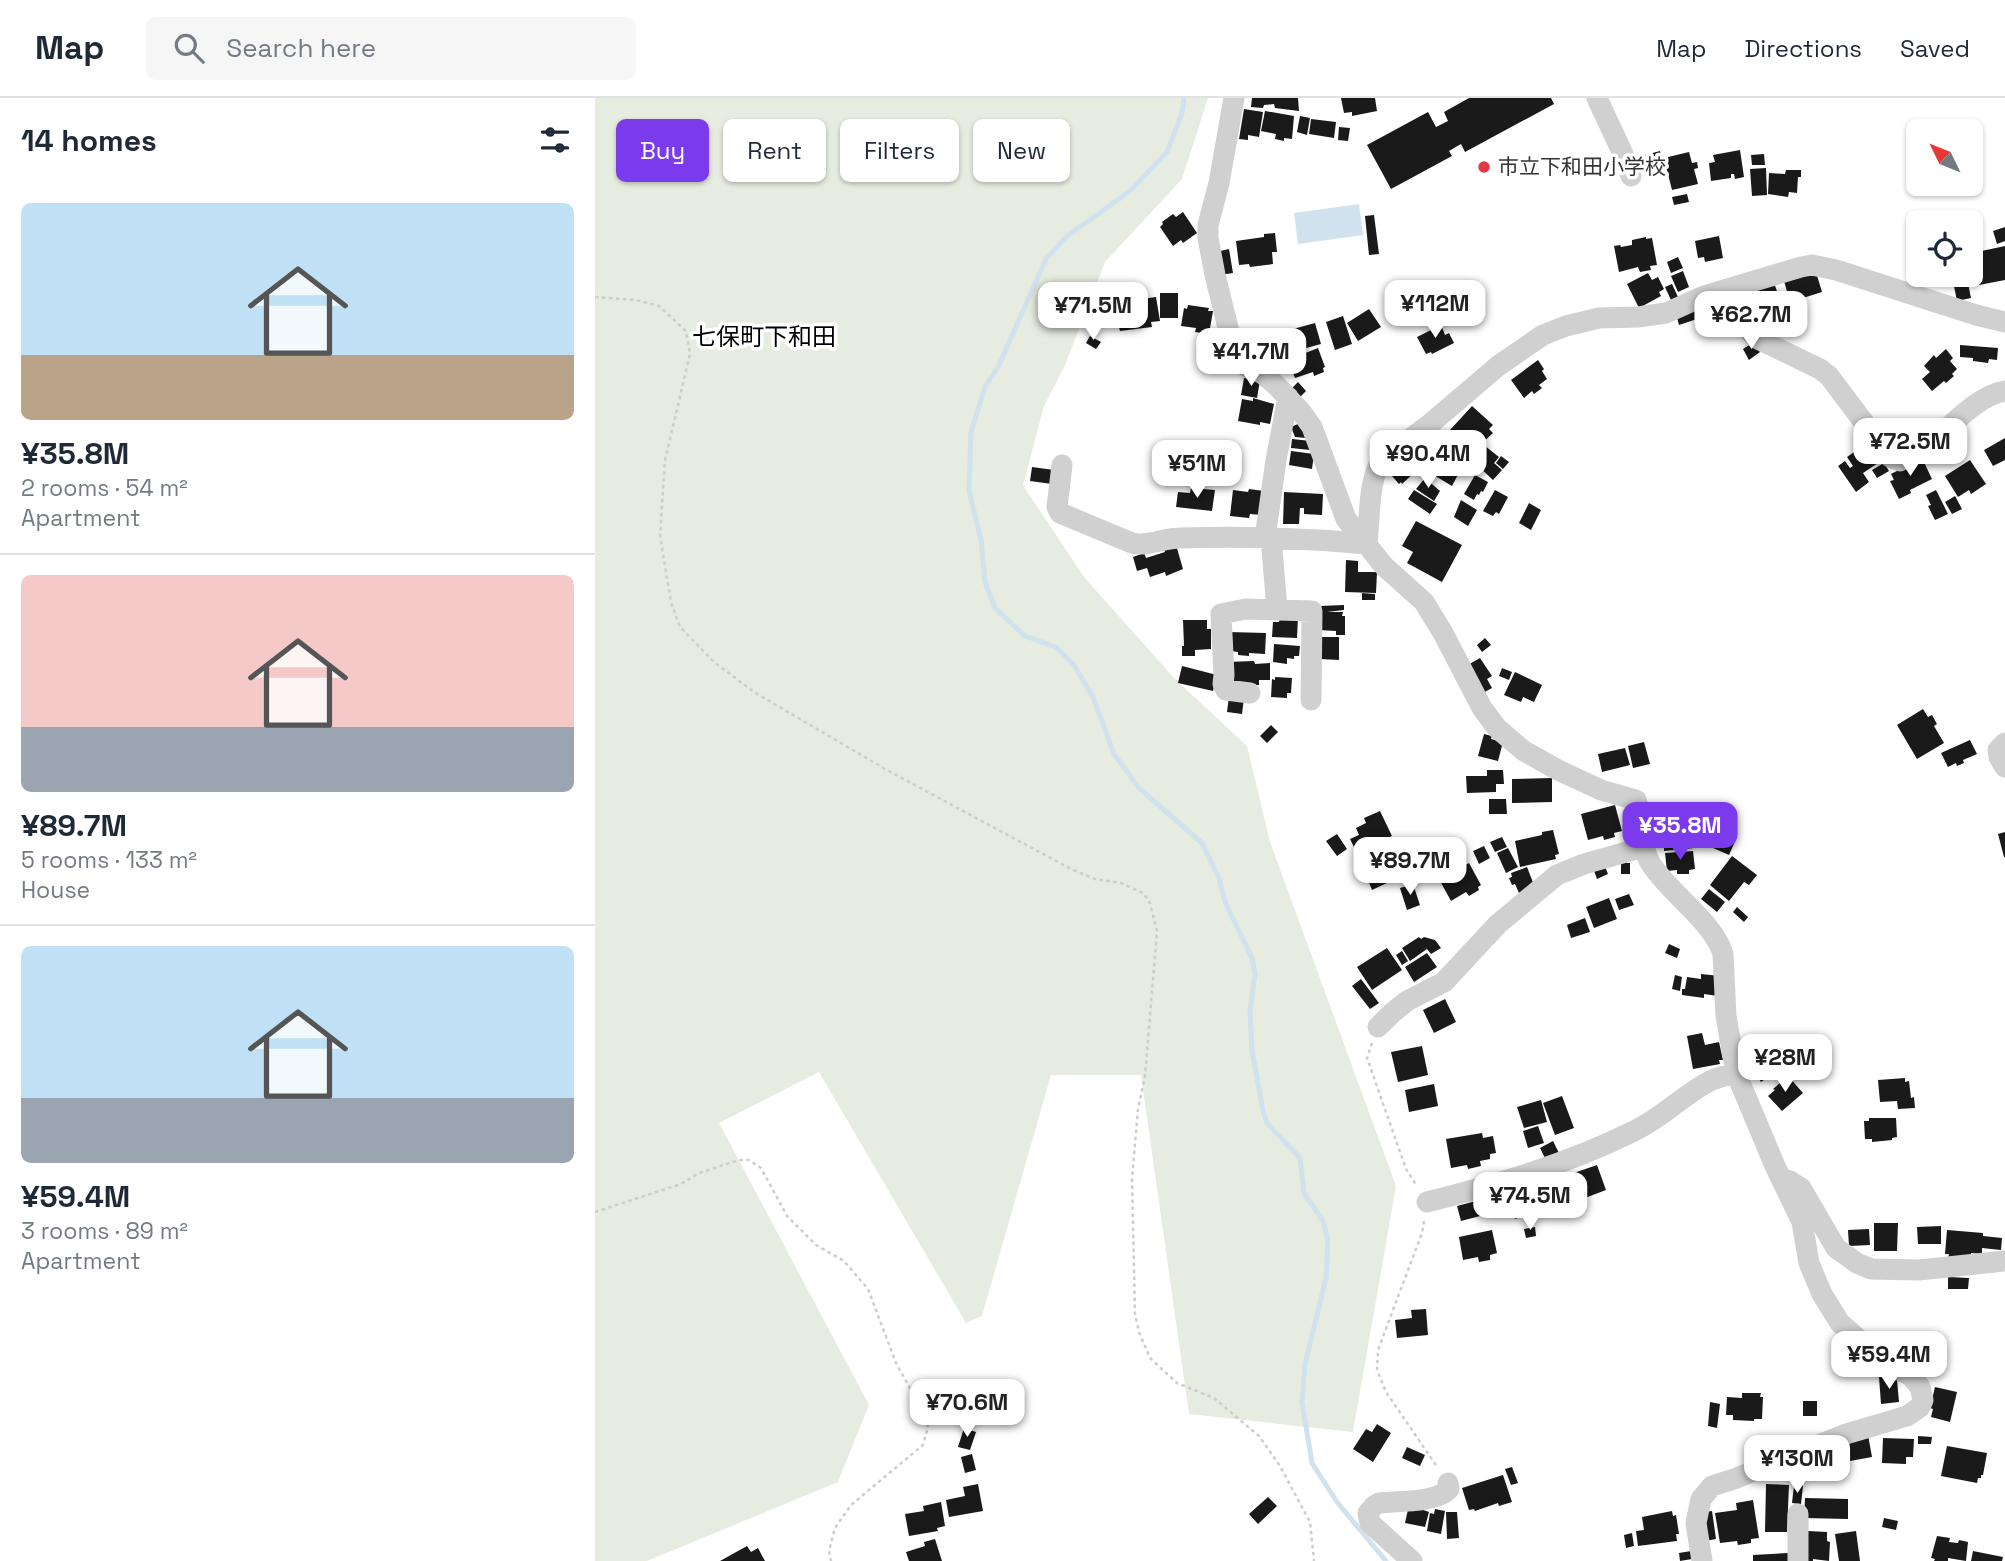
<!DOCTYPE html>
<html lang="en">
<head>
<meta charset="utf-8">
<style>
	body { margin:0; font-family:"Space Grotesk","Noto Sans JP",sans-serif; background:#f6f6f7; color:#1f2937; height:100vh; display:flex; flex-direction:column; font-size:26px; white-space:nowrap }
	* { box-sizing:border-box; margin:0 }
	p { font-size:23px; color:#747a83 }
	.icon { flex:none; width:38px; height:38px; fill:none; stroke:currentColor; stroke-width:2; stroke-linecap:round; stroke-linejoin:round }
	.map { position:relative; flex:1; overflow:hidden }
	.details { display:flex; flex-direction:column; background:#fff; width:595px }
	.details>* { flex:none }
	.banner { position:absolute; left:21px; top:21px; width:665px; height:63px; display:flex; gap:14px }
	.needle { width:46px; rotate:313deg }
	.controls { position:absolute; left:1311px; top:21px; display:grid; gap:14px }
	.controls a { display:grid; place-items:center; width:77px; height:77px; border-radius:10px; background:#fff; box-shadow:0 2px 5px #0004; font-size:35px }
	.price { position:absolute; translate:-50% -60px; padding:0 16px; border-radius:14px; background:#fff; color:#222; font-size:23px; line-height:46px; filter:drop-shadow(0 2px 4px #0008) }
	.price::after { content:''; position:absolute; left:50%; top:42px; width:21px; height:16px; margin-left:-10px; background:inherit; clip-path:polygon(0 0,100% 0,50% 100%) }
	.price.selected { background:#7c3aed; color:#fff }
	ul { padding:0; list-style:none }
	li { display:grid; align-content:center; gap:14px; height:371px; padding:0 21px }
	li+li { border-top:2px solid #e0e1e3 }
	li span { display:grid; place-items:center; height:217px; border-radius:10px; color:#555 }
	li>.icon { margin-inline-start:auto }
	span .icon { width:126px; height:126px; fill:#fffc; stroke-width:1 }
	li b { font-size:30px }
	h2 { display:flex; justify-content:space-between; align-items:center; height:84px; padding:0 21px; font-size:30px }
	.tag { padding:0 24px; border-radius:10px; background:#fff; box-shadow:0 2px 5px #0004; font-size:24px; line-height:63px }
	.tag.selected { background:#7c3aed; color:#fff }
	header { display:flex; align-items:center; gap:42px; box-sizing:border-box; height:98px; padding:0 35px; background:#fff; border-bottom:2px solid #e0e1e3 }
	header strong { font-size:33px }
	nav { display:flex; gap:38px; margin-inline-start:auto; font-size:24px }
	.search { width:490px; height:63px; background:#f6f6f7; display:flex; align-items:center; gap:18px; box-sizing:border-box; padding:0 24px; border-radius:10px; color:#747a83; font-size:26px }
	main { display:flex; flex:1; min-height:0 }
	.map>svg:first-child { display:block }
	.green { fill:#e6ecdf }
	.water { fill:#cfe2ee }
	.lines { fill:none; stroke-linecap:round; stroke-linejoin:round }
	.stream { stroke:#cfe2ee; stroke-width:5 }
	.building { fill:#1a1a1a }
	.path { stroke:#cdcdcd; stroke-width:2.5; stroke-dasharray:3.5 3.5; stroke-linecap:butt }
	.minor { stroke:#d0d0d0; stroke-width:21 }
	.poi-dot { fill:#e63946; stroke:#fff; stroke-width:2.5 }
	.labels { text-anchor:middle; stroke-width:7; stroke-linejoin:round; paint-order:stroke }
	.poi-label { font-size:21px; fill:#333; stroke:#fff; text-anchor:start }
	.quarter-label { font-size:24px; fill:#000; stroke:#fff }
</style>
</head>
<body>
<header>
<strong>Map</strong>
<div class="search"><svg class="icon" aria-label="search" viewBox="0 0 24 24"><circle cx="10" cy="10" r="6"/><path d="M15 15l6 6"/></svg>Search here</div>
<nav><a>Map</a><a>Directions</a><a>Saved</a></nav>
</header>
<main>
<section class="details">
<h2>14 homes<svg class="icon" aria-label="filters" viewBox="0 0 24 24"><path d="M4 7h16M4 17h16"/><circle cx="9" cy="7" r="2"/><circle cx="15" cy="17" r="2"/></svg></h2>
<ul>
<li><span style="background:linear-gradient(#bfe0f5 70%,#b9a48a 0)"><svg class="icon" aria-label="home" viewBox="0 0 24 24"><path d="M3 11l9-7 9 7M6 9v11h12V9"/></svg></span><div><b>¥35.8M</b><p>2 rooms · 54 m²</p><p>Apartment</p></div></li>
<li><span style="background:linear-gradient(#f6c9c9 70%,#9aa5b1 0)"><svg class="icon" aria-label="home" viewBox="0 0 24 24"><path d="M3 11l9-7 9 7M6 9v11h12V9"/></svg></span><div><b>¥89.7M</b><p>5 rooms · 133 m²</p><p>House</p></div></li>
<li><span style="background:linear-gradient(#bfe0f5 70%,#9aa5b1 0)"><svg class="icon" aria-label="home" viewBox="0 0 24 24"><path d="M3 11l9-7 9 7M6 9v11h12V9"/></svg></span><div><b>¥59.4M</b><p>3 rooms · 89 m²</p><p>Apartment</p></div></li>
</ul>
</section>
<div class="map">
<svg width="1410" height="1463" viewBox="0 0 1410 1463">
	<rect width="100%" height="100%" fill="#fff"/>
	<!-- green -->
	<path class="green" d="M0,0h613l-26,81 -77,83 -40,103 -21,41 -21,79 61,92 91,102 72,67 23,96 126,344 -43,246 -164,-18 -48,-339h-90l-69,241 -16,7 -147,-251 -100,51 150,282 -31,77 -191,79h-52z"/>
	<!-- water -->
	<path class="water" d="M764,106l4,31 -65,9 -4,-31z"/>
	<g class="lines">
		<!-- stream -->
		<path class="stream" d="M589,0l-2,15 -15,39 -37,39 -64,46 -20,22 -47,106 -14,22 -14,45 -2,58 12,50 4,42 10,26 30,28 31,11 18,18 19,32 21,57 25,34 63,55 17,35 6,24 27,56 3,16 -5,38 2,39 11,60 4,12 33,35 4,35 19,28 5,20 -2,37 -21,86 -3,38 10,61 25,39 49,59"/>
	</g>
	<!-- building -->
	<path class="building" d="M657,0h46l1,13 -24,-3 -1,-4 -10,1 -1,3 -12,-1z
		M746,0h34l2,13 -25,5v-4l-8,1z
		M874,0h82l3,6 -89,48 -4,-8 -12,7 3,5 -61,33 -24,-44 61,-33 8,15 12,-6 -4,-9z
		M649,11l19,3 -4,25 -11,-2v5l-9,-1z
		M670,13l29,5 -2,23 -8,-1v3l-9,-2 1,-5 -15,-3z
		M705,18l10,2 -3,17 -10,-3z
		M716,21l25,3 -2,16 -25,-4z
		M744,29l11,1 -2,13 -10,-1z
		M1145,52l4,27 -9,2 -1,-5h-3v4l-20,3 -2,-18 6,-1 -2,-7z
		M1065,53l3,11 -9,3 1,2 -17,5 -4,-14z
		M1094,54l3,11 5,-1 1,6 -4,1 4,15 -26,6 -8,-32z
		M1169,56l1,11h-13l-1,-10z
		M1171,70l1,27 -15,1 -2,-27z
		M1191,72h15v7h-3l-1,16 -8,-1 -1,5 -20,-3 1,-21 16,1z
		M1092,96l2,8 -15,3 -2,-8z
		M588,114l14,21 -14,10 -2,-3 -8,6 -13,-19 3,-3 -1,-2 11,-8 3,3z
		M779,117l5,39 -10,1 -4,-39z
		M1410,129v14l-8,3 -4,-13z
		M680,135l2,19h-5l1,12 -23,3 -1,-3 -10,1 -3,-24 28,-4v-3z
		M1124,138l4,22 -18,4 -1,-5 -6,1 -3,-17z
		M1051,139v2l6,-1 5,27 -7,1 1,4 -11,2 -2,-5 -19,5 -5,-26 6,-1 1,2 11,-2v-5z
		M1410,148v34l-26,5 -7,-32z
		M634,151l4,24 -13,2 -4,-23z
		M1083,159l5,11 -12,5 -4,-11z
		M1088,173l6,16 -11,5 -7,-16z
		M1221,174l6,20 -32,10 -6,-21z
		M1053,175l4,7 6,-3 6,12 -5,3 2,4 -22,12 -12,-24z
		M1179,185l7,19 -7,3 1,4 -27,9 -7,-21 5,-1 -1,-3z
		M1373,185l3,15 -14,3 -3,-15z
		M1077,186l6,13 -7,3 -6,-13z
		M802,194l11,16 -8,6 -11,-17z
		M565,195h18v25h-18z
		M561,199l4,24 -9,1 1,5 -32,4 -3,-11h4l-1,-9 9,-2 -1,-8z
		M593,207l21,3 -1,3h5l-4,23 -14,-2 1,-4 -15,-2 3,-18 3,1z
		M1102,209l3,11 -21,7 -3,-11z
		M774,211l12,18 -23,14 -11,-18z
		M748,218l9,28 -17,6 -9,-28z
		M720,225l6,21 -33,9 -6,-21z
		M846,227l4,10 4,-2 5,10 -22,11 -1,-2 -5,2 -9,-17z
		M495,238l11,6 -5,7 -10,-6z
		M1159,244l6,10 -11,8 -6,-11z
		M1365,247l38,3 -1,12 -8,-1 -1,4 -15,-2v-3l-13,-1z
		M723,250l7,19 -2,1 1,4 -10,4 -1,-4 -18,6 -7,-18z
		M1351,251l7,9 -3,3 7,8 -5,5 2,2 -8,7 -2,-2 -12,10 -10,-12 8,-7 -6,-6 10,-11 2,3z
		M943,262l6,9 -2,2 5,8 -8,6 3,3 -8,6 -2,-3 -8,7 -13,-18z
		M649,280l16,2 -3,18 -16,-3z
		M703,284l8,9 -6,6 -9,-8z
		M658,300l21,6 -4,20 -10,-2v3l-22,-4 4,-22 11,2z
		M877,308l21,19 -4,4 4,4 -16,15 -8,-7 -5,6 -12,-11 2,-2 -4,-4z
		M705,325l6,15 -11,-1 -4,-10z
		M1410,340v22l-12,6 -9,-16z
		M697,341l19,2 -1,9 -19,-2z
		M828,341l6,6 -3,3 5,6 -13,12 -2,-2 -2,2 -11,-12z
		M1273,344l13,19 -18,12 6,9 -13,10 -18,-26 7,-5 5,7 3,-2 -6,-9z
		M890,348l14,11 -5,6 8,7 -9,10 -17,-16 1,-1 -3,-3z
		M696,353l23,3 -2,15 -23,-4z
		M906,358l8,6 -6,7 -7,-6z
		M806,359l14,15 -13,12 -1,-2 -2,2 -7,-8 3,-3 -5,-5z
		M846,360l8,5 2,-2 11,6 -10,19 -20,-12z
		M1327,360l10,21 -22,11 1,3 -12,6 -9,-18 4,-1 -3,-6z
		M1375,362l16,24 -15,10 -2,-4 -11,7 -13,-21z
		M1289,365l5,8 -12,7 -5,-8z
		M437,369l22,3 -2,14 -22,-3z
		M880,377l13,7 -5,10 -2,-1 -2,4 -2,-1 -3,6 -10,-6z
		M830,380l15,13 -6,10 -18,-12z
		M596,390l24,2 -3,21 -36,-4 2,-15 12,1z
		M654,391l15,2 -2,24 -12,-1 -1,4 -19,-2 3,-26 15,2z
		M819,392l23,14 -7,10 -22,-15z
		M900,392l13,7 -9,17 -3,-2 -3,4 -10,-5z
		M1341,392l12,24 -13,6 -7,-14 3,-1 -5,-10z
		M689,394l39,2 -1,21 -18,-1v-6h-4l-1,16h-16z
		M1360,398l7,13 -10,5 -7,-12z
		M866,402l16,10 -9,16 -14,-9z
		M934,405l12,7 -10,20 -12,-7z
		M821,423l46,24 -20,37 -35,-19 6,-11 -11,-6z
		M581,447l7,24 -17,7 -1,-4 -15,5 -3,-9 -10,3 -4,-14 11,-4 2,5 19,-6 -1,-3z
		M751,462l12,1v11h19l-1,21 -31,-1z
		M767,495l13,1v6h-13z
		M749,507v5l-17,2h16l-1,4h3v19h-9v-4l-18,-1 2,-24z
		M685,519h18l-1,21 -25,-1 1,-15h6z
		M588,522h24v9h4v20l-16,1v6h-13v-10h2z
		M633,534l38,1 -1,21 -16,-1v3l-11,-1v-3l-7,-1z
		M726,539h18v23l-19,-1z
		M890,540l6,7 -9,7 -5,-7z
		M679,546l26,2 -1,10h-5v3l-7,-1v6l-14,-2z
		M885,560l12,18 -5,3 5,9 -9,5 -17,-27z
		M659,563l1,3 15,-1v17h-11v5l-26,1 -7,-24z
		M587,568l35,9 -4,16 -35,-8z
		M907,570l10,4 -3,8 -10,-4z
		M920,574l27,13 -8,17 -11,-5 -2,5 -17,-7z
		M680,579l17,1 -1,15h-4v5l-16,-1 1,-18 3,1z
		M634,598l15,2 -2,16 -15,-2z
		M1328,611l5,8 4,-2 5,9 -3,2 10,17 -27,16 -20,-34z
		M676,627l7,7 -11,11 -7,-7z
		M889,636l8,2 -1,3 12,3 -5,19 -20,-5z
		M1375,642l7,14 -14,6 1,3 -7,3 -1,-3 -8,4 -7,-14z
		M1049,644l6,22 -17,4 -5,-22z
		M1030,650l5,17 -28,7 -4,-18z
		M892,672h16l1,14h-8v8l-29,1 -1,-17h21z
		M957,680v24l-40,1v-24z
		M894,701h17l1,15h-18z
		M1020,707l7,26 -8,2 1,4 -11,3 -1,-4 -15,4 -7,-26z
		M785,713l12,25 -7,3 2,4 -9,4 -1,-3 -20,9 -7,-14 9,-4 -3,-7 10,-5 -2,-5z
		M1124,731l18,8 -8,18 -25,-11 6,-13 2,1 1,-2 4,2z
		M958,732l6,24 -4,1 1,4 -36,8 -5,-26 27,-6v-3z
		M1410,734v25h-1l-6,-23z
		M742,736l10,15 -10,7 -11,-15z
		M907,739l5,10 -12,5 -5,-10z
		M1098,740l1,10 -30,3v-11z
		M889,748l6,12 -11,6 -6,-13z
		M913,750l10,19 -12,6 -9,-20z
		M1098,753l2,18 -6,1v4h-12v-4l-10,1 -2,-18z
		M1137,758l25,19 -8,10 -5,-3 -15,19 -19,-16z
		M874,765l12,22 -3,2 1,3 -10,6 -3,-4 -15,9 -12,-22z
		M1026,765h9v11h-9z
		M1009,766l4,10 -11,5 -4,-11z
		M932,769l7,18 -15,8 -4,-9 -3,1 -3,-7 3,-1 -1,-4z
		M788,772l6,12 -17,8 -5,-12z
		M818,786l7,21 -13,5 -7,-22z
		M1114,791l16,13 -8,10 -16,-13z
		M1034,796l5,11 -15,5 -4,-11z
		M1014,800l8,21 -23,9 -8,-21z
		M1142,809l11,10 -4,5 -11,-10z
		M990,820l5,14 -19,6 -4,-13z
		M824,839l2,2 3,-2 11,3 6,8 -10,6 -4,-5 -17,12 -8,-13z
		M1074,846l11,5 -3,9 -12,-5z
		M792,850l15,22 -30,20 -15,-23z
		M807,853l6,10 -6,4 -6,-10z
		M832,855l10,14 -23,15 -9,-15z
		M1106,876l19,2 -2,20 -14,-2v4l-22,-3v-6h3l2,-12 14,2z
		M1080,877l7,2 -2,14 -8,-2z
		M766,881l18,24 -9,6 -18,-23z
		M850,901l11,23 -22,11 -11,-23z
		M1107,935l3,12 14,-3 4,18h-4l1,4 -27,5 -6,-33z
		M1177,947l8,12 5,-4 11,16 -9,6 -5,-8 -21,15 -13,-20z
		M827,948l6,29 -30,7 -7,-30z
		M1193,978l15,17 -21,18 -14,-15 7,-6 -2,-1z
		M1310,980v4l4,-1 2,17 3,-1 1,11 -17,1 -1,-8 -17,1 -2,-22z
		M839,986l4,22 -29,6 -4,-22z
		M967,998l12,32 -19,7 -12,-32z
		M946,1002l6,22 -23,6 -7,-21z
		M1274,1020h27l1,19 -5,1v2l-20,2v-3h-7l-1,-18h5z
		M943,1028l6,17 -16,5 -5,-17z
		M887,1035l1,5 10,-2 3,17 -6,1v5l-10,2 1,5 -13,3 -1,-4 -16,3 -5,-29z
		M958,1043l6,12 -13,7 -6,-12z
		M1002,1067l9,25 -29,11 -6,-16 3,-1 -3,-10z
		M973,1080l6,23 -9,2 2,8 -12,3 -8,-30z
		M921,1088l2,6 4,-1 2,5 9,-4 9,23 -13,5 -2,-5 -12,4 -11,-29z
		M950,1091l7,26 -7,1 -7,-25z
		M881,1103l4,15 -19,5 -4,-15z
		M1279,1125h24l-1,28h-23z
		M1346,1128v18h-23l-1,-17z
		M940,1129l1,9 -10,2 -2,-9z
		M1274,1131l1,16 -21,1 -1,-16z
		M897,1132l5,23 -7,2v5l-11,2 -1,-5 -15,3 -4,-23z
		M1352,1132l36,3v3l19,2 -1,12 -19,-2v6l-11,-1v3l-23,2 1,-4h-4z
		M1353,1179l21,1 -1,11h-20z
		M831,1211l2,26 -31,3 -2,-18 17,-2 -1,-8z
		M1293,1278l1,5 8,-1 2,22 -18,2 -2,-27z
		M1340,1289l22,5 -7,30 -19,-5 2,-8 -3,-1z
		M1147,1295h19l-1,4h3l-1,22h-8v2l-21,-1v-5h-7l1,-18 15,1z
		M1208,1303h14v15h-14z
		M1115,1304l10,2 -3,24 -9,-2z
		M782,1326l14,9 -18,29 -20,-13 13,-20 6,3z
		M369,1330l12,4 -6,18 -12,-3z
		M1273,1337l4,22 -22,4 -4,-22z
		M1323,1338l14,1 -1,7h-13z
		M1288,1340l31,1 -1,18h-7v7l-24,-1z
		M1352,1348l40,7 -4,22h-2v3h-3l-1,5 -36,-7z
		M812,1349l18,8 -5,11 -18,-8z
		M377,1356l4,16 -11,3 -4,-16z
		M917,1369l6,16 -7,2 -6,-16z
		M908,1377l9,27 -13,4 -1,-3 -23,8 -1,-2 -5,1 -7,-22z
		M383,1386l5,27 -34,6 -3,-17 19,-4 -2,-9z
		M1171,1386l23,1 -2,47h-22z
		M1199,1387l9,1 -2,18 -9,-1z
		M673,1399l9,9 -19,18 -9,-10z
		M1210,1400l43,1v20l-44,-1z
		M1158,1402l6,38 -8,1v4l-13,2 -1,-4 -17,2 -5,-30 22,-3 -1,-7z
		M346,1404l4,24 -8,2 1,3 -29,5 -4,-22 19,-3 -1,-5z
		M814,1407l20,7 -4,15 -20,-4z
		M840,1411l10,2 -4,23 -14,-3 3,-18 4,1z
		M1077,1413l1,5 3,-1 3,19h-3l1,7 -39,5 -2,-15 8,-1 -2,-13z
		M1117,1413l4,28 -11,2 -1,-29z
		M851,1414h11l2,26 -12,1z
		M1289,1420l14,3 -2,9 -14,-3z
		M1213,1433l19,1v9l3,1 -1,19 -16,-2v2h-7z
		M1261,1433l4,30h-21l-4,-27z
		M1037,1435l2,13 -8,2 -2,-13z
		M1342,1438l13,2 -1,4 9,1 1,-3 9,2 -2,19 -18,-3v3h-14l1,-2 -4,-1z
		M340,1441l7,22h-33l-3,-9 19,-6 -1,-4z
		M152,1448l4,6 7,-4 7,13h-45z
		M1096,1453l1,8 -12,2 -1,-8z
		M1378,1453l30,6 -1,4h-31z
		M1193,1455l1,8h-36v-6z"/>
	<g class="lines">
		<!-- path -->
		<path class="path" d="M0,199l41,3 23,6 27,25 4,23 -25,106 -5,76 11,66 9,25 34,35 40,30 131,77 186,100 24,10 26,4 20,9 8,8 8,31 -12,145 -7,33 -6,70 3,135 4,18 11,26 27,25 37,15 45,38 21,30 30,56 4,39
			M777,945l-5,15 39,111 11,17
			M0,1114l86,-28 18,-11 40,-13h10l12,8 26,48 29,29 28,16 24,28 28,74 25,45 7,19 -5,18 -72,60 -16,23 -6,23 2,10
			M829,1123l-2,12 -44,117 -1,20 9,22 52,76"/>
		<!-- minor -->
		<path class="minor" d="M639,0l-15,85 -11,42v13l7,37 20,81 9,9 19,9 14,12 25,27 10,14 34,92 38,47 40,36 19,31 39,75 15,20 27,23 34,19 43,20 35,10c8,21 3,45 15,64 20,31 62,57 72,90l3,62 10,57 39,93 27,56 7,41 13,31 18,29 42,37 29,16 9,11 3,13 -3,7 -13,9 -61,18 -112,45 -22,7 -11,13 -5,24 6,38
			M1002,0l26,56 8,22
			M1134,191l21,42 6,7 64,31 9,7 61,81 10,4c40,-15 66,-63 105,-70
			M467,367l-5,42 3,6 72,30c15,4 32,-5 48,-5 62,-2 125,0 187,6
			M670,440l11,-78 12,-63
			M676,440l6,71
			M772,446c3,-26 1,-62 14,-83l49,-37 68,-58 45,-31 23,-9 33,-8 39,-1 28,-4 38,-17 97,-29 11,-2 24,5 140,45 29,7
			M655,595l-24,-3 -3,-6 1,-9 -3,-61 25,-5 66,2 -1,89
			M1410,645l-7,7 1,7 6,10
			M783,929l14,-14 15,-12 37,-19 54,-58 59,-49 27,-11 60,-17
			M1186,1080l9,3 11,7 35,60 21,15 14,6 48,1 86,-9
			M832,1104c71,-18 141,-38 207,-71 28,-13 49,-36 76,-50 8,-4 17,-6 26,-8
			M1203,1416v47
			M817,1463l-42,-38 -2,-10 6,-7 5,-3c19,-2 57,0 70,-14l-1,-6"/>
	</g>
	<!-- markers -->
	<circle class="poi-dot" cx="889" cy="69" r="7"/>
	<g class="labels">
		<!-- poi labels -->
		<g class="poi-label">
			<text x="903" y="76">市立下和田小学校</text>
		</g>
		<!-- quarter labels -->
		<g class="quarter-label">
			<text x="169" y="247">七保町下和田</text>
		</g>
	</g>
</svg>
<div class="controls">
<a><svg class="needle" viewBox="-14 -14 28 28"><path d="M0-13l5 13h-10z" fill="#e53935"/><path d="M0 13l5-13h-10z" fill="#747a83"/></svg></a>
<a><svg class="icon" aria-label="locate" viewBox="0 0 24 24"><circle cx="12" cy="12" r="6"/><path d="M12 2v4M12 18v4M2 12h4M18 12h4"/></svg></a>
</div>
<b class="price" style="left:840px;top:242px">¥112M</b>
<b class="price" style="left:498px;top:244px">¥71.5M</b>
<b class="price" style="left:1156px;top:253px">¥62.7M</b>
<b class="price" style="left:656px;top:290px">¥41.7M</b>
<b class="price" style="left:1315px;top:380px">¥72.5M</b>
<b class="price" style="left:833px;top:392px">¥90.4M</b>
<b class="price" style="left:602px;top:402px">¥51M</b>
<b class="price selected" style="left:1085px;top:764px">¥35.8M</b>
<b class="price" style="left:815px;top:799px">¥89.7M</b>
<b class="price" style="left:1190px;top:996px">¥28M</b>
<b class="price" style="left:935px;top:1134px">¥74.5M</b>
<b class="price" style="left:1294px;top:1293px">¥59.4M</b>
<b class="price" style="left:372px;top:1341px">¥70.6M</b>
<b class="price" style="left:1202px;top:1397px">¥130M</b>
<div class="banner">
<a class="tag selected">Buy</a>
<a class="tag">Rent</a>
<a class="tag">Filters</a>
<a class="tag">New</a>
</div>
</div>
</main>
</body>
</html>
